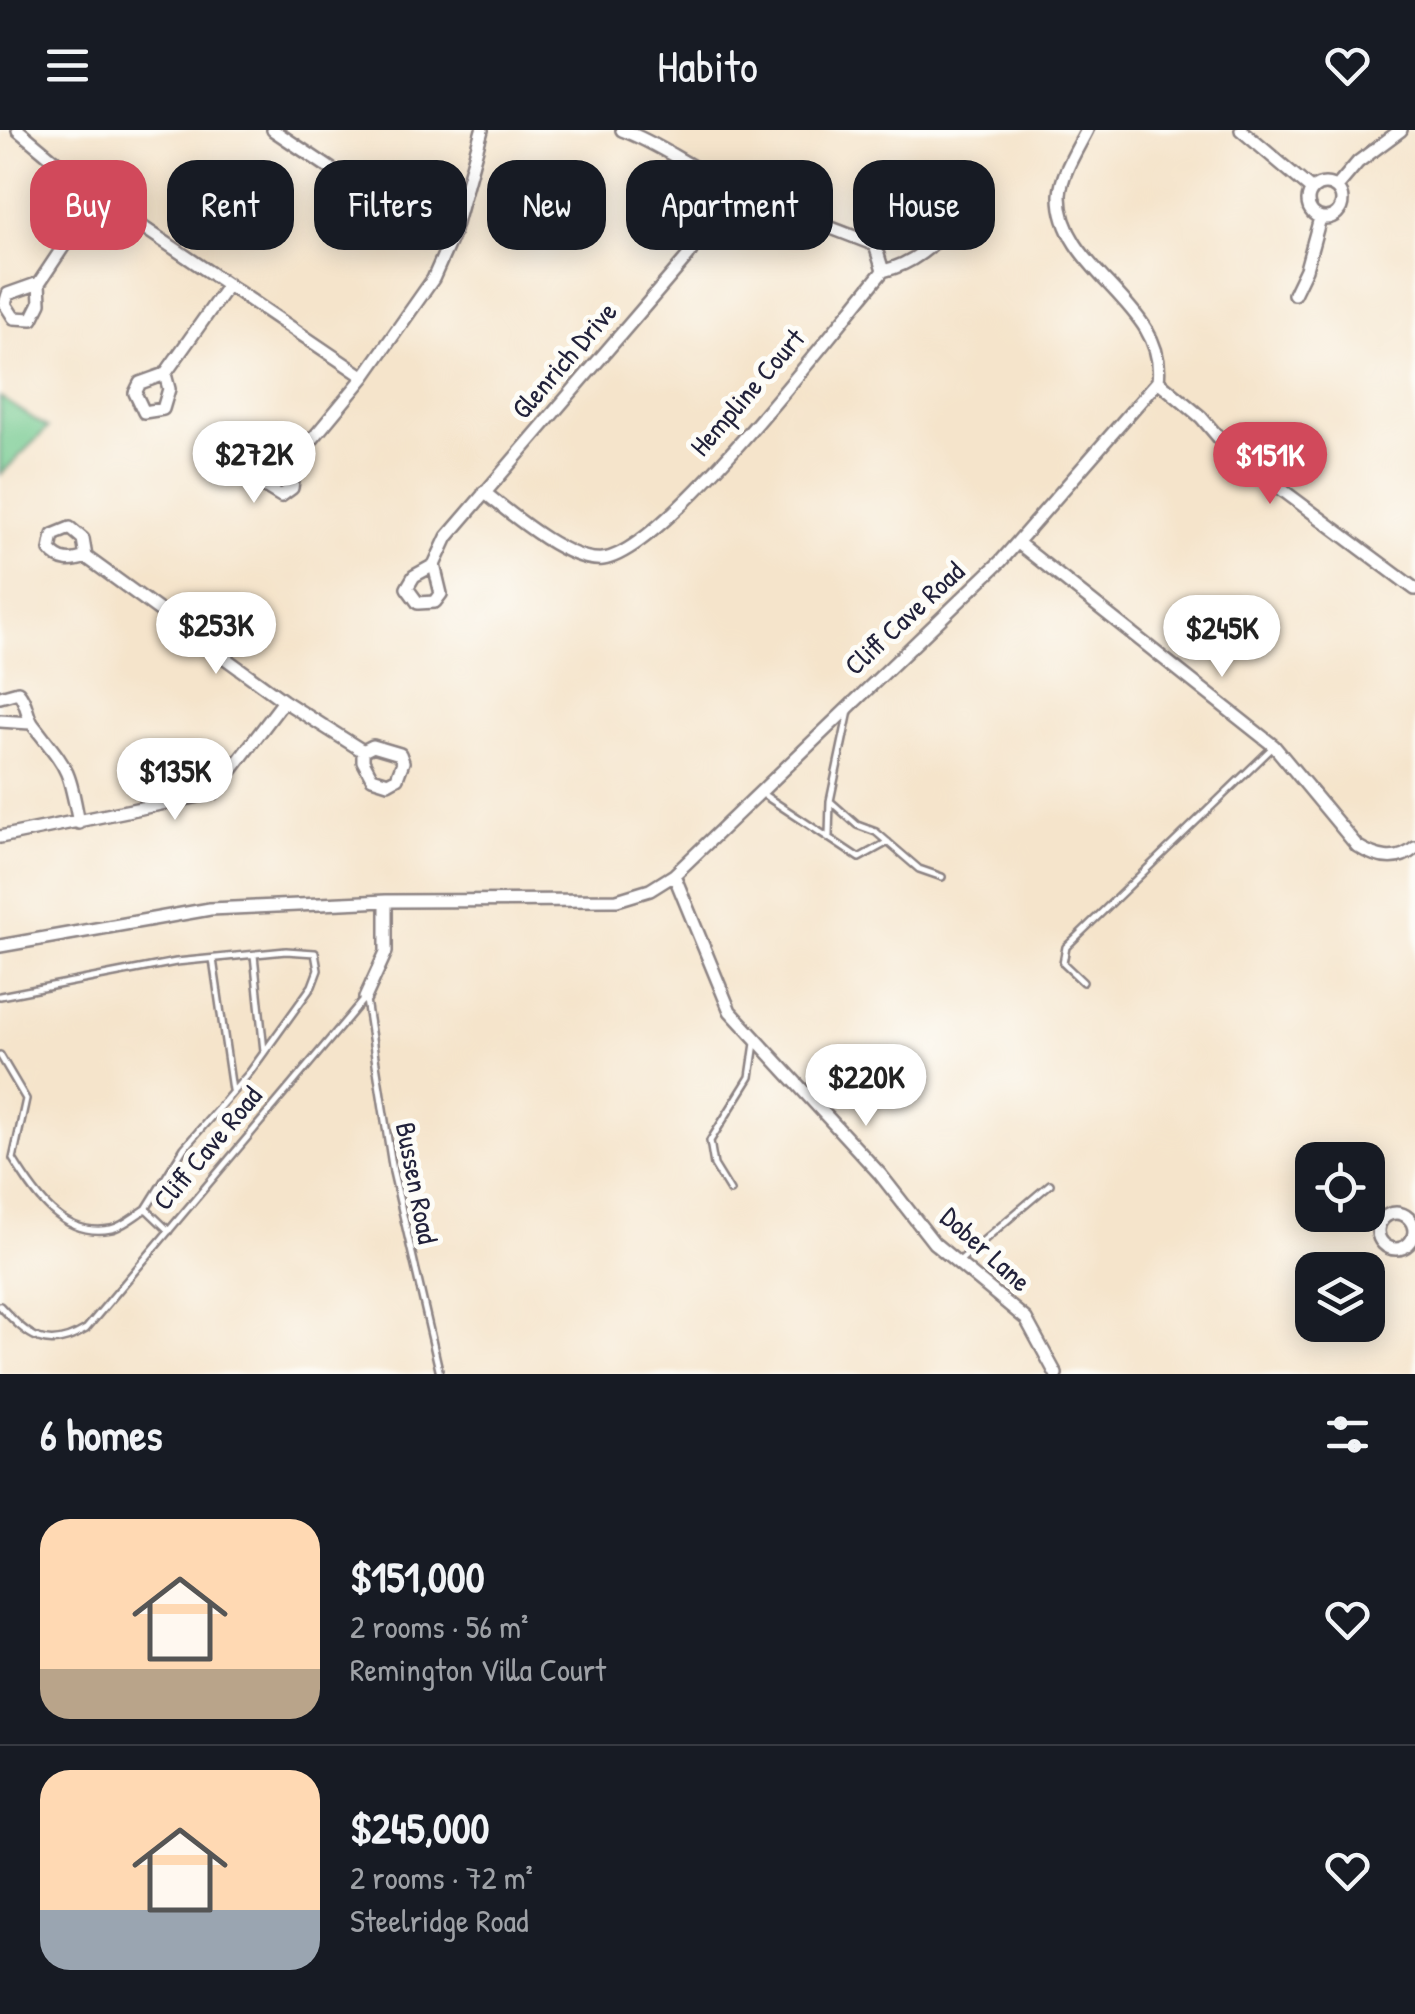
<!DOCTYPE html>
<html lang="en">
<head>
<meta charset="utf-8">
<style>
	body { margin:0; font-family:"Patrick Hand",sans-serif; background:#20242c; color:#f1f3f6; height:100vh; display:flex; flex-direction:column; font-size:38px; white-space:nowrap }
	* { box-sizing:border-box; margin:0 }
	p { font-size:32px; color:#9ea1a6 }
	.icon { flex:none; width:55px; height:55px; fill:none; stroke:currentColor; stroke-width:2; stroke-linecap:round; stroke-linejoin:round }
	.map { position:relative; height:1244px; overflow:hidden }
	.details { display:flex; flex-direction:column; background:#171b24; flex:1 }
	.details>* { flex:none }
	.top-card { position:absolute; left:30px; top:30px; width:1355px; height:90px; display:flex; gap:20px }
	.fabs { position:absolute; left:1295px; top:1012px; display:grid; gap:20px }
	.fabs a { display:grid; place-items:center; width:90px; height:90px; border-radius:20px; background:#171b24; box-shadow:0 5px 25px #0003; font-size:50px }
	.price { position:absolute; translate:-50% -85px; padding:0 22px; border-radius:35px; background:#fff; color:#222; font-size:32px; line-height:65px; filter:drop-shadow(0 2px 5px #0008) }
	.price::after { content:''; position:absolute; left:50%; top:60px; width:30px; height:22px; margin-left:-15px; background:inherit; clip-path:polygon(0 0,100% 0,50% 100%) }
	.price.current { background:#d1495b; color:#fff }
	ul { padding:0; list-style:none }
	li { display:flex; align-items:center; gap:30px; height:250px; padding:0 40px }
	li+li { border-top:2px solid #363941 }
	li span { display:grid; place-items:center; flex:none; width:280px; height:200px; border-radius:30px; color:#555 }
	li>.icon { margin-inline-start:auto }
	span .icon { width:120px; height:120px; fill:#fffc; stroke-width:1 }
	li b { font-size:42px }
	h2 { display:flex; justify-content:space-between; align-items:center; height:120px; padding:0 40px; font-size:42px }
	.tag { padding:0 35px; border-radius:30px; background:#171b24; box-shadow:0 5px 25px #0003; font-size:35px; line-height:90px }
	.tag.current { background:#d1495b; color:#fff }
	header { display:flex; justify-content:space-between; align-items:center; height:130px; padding:0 40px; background:#171b24; font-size:45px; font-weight:600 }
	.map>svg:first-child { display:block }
	.green { fill:#72c98e; stroke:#4a7664; stroke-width:2.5 }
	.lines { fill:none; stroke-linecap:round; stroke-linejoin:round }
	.service-casing { stroke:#8c8383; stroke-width:10 }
	.minor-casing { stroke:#8c8383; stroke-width:16 }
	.service { stroke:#fff; stroke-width:5 }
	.minor { stroke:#fff; stroke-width:11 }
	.labels { text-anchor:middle; stroke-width:10; stroke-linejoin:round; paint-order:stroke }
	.street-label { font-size:28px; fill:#22223b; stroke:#fdfcf7 }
</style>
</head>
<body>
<header><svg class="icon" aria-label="menu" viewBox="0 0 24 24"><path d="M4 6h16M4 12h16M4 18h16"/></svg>Habito<svg class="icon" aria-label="heart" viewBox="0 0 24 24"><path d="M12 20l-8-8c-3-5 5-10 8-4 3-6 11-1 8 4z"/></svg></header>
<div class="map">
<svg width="1415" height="1244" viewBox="0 0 1415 1244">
	<rect width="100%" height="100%" fill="#fdfcf7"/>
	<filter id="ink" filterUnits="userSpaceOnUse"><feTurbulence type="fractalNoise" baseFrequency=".01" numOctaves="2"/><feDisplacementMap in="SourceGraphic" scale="20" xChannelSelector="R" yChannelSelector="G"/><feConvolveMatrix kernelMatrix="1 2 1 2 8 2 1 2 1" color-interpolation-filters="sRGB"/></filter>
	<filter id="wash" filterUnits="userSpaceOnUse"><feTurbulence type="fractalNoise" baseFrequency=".0048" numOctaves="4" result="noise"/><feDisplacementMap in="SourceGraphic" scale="40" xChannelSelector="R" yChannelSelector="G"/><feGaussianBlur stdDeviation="2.25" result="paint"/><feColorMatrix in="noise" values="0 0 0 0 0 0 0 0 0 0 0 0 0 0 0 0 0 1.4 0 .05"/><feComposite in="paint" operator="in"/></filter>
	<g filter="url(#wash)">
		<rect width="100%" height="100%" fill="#f5e4cb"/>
		<!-- green -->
		<path class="green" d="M0,267l48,31 -48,47z"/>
	</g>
	<g filter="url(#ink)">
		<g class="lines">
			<!-- service casing -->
			<g class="service-casing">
				<path id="service" d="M849,581l-19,90 27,24 19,7 43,37 23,8
					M761,663l98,65 29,-16
					M829,706l1,-35
					M254,825l10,96
					M213,829l19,131
					M1083,852l-20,-19 3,-16 206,-199
					M0,866l176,-34 110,-11 29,2 3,17 -6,16 -62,86 -66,76 -38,61
					M366,870l27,172 47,202
					M0,925l26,44 -13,60c22,36 50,79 98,70 11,-2 25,-14 35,-20l23,22
					M730,1061l-16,-26 -4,-24 40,-64 5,-34
					M957,1133l93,-79
					M0,1176c29,31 46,47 86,23l277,-329"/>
			</g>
			<!-- minor casing -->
			<g class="minor-casing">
				<path id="minor" d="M18,0l79,66 267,181
					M273,0l106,71 74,33
					M622,0c36,13 67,37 102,53 49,24 101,42 151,62l8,26
					M1241,0l71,60
					M1308 71a17 17 0 1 1 34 0a17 17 0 1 1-34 0Z
					M1336,58l22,-26 43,-32
					M39,153l-31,11 -3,10 9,14 18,1 8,-16 -1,-20 58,-87
					M1294,164l12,-25 14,-51
					M165,244l-25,9 -5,10 9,19 19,-3 6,-20 -4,-15 63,-89
					M1158,251l43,36 29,34 185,138
					M296,329l-27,6 -8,19 20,12 11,-8 4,-29 68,-82 69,-98 20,-45 29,-104
					M484,362c26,21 84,71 119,67 63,-8 233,-232 280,-288 25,-6 57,-25 65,-52l-9,-11 -13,-5 -10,4 -41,38
					M1018,413l256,203 83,100c19,12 39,18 58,2
					M86,427l-3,-18 -13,-11 -17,7 -3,15c10,13 22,12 36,7l198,144 79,50v10l9,17 16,5 9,-5 6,-16 -3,-8 -27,-8 -10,5
					M434,435l7,29 -6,8 -17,1 -11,-15 7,-12 20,-11 13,-28 241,-281 41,-70
					M0,567l18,-5c10,11 8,25 16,34 35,45 34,40 45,97
					M0,591l30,2
					M0,707l214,-44 70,-92
					M674,745l56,136 150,163 54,69 92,76 30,55
					M0,816l210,-37 176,-8
					M365,868l21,-46v-51l231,-1 33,-10 24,-15 327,-314 157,-180c10,-76 -99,-110 -98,-186 1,-21 18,-47 27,-65
					M1378 1101a18 18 0 1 1 36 0a18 18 0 1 1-36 0Z"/>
			</g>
			<!-- service -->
			<use href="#service" class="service"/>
			<!-- minor -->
			<use href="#minor" class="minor"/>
		</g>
	</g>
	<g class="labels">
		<!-- street labels -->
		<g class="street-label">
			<text transform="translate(564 230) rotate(-49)" y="10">Glenrich Drive</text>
			<text transform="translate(747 262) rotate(-49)" y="10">Hempline Court</text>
			<text transform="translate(904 488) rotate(-43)" y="10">Cliff Cave Road</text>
			<text transform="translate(207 1018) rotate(-50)" y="10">Cliff Cave Road</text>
			<text transform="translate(417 1053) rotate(79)" y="10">Bussen Road</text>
			<text transform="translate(986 1119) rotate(42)" y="10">Dober Lane</text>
		</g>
	</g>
</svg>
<div class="fabs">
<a><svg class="icon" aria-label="locate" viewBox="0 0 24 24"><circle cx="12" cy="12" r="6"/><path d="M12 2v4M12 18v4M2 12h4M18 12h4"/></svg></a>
<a><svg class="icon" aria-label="layers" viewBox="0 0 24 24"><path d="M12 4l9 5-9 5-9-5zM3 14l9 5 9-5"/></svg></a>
</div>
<b class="price" style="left:254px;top:376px">$272K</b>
<b class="price current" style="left:1270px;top:377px">$151K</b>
<b class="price" style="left:216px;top:547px">$253K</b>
<b class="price" style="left:1222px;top:550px">$245K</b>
<b class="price" style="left:175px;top:693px">$135K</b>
<b class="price" style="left:866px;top:999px">$220K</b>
<div class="top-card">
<a class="tag current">Buy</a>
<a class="tag">Rent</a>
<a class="tag">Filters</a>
<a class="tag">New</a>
<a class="tag">Apartment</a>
<a class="tag">House</a>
</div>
</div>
<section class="details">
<h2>6 homes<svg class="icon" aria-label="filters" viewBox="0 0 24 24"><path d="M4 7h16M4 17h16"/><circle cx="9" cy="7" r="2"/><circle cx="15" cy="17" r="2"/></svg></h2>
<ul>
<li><span style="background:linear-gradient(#ffd9b3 75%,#b9a48a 0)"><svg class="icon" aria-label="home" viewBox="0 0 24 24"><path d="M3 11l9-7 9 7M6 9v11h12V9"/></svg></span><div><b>$151,000</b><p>2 rooms · 56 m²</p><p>Remington Villa Court</p></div><svg class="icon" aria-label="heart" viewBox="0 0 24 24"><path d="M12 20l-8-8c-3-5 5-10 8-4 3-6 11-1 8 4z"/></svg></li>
<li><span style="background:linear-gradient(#ffd9b3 70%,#9aa5b1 0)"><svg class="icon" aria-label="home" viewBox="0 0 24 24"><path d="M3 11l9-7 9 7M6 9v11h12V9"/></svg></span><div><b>$245,000</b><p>2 rooms · 72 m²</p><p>Steelridge Road</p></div><svg class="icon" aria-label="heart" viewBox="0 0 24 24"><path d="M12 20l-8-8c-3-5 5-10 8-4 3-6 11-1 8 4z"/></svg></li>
</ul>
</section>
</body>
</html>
